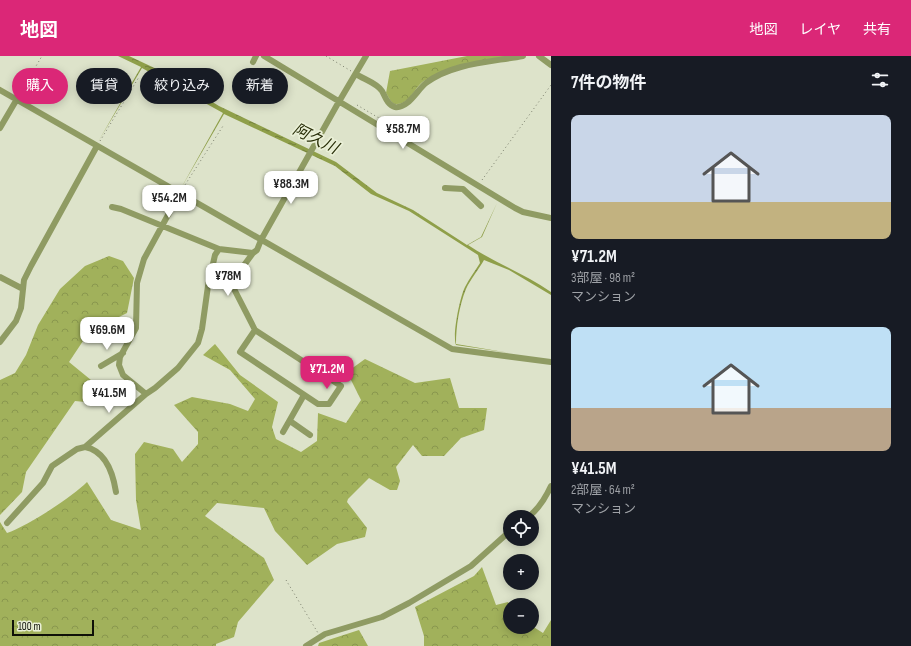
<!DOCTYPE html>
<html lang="ja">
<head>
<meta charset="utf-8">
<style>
	body { margin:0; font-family:"Sofia Sans Condensed","Noto Sans JP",sans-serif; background:#20242c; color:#f1f3f6; height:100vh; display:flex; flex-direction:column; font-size:15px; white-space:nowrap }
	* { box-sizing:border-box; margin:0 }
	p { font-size:13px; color:#9ea1a6 }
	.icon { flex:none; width:22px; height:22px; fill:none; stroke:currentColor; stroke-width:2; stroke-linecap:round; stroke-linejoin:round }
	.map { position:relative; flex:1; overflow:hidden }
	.sheet { display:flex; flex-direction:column; background:#171b24; width:360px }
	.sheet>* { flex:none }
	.hud { position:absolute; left:12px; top:12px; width:380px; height:36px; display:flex; gap:8px }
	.controls { position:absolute; left:503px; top:454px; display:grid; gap:8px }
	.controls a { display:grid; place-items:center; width:36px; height:36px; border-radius:50%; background:#171b24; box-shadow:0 2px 10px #0003; font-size:20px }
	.scale { position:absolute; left:12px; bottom:10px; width:82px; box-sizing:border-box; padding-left:4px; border:2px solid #0f1108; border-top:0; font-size:11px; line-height:14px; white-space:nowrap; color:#0f1108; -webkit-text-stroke:3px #eaf0d7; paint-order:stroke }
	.price { position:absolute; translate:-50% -34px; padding:0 9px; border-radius:8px; background:#fff; color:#222; font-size:13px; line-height:26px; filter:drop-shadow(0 1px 2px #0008) }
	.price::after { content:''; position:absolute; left:50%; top:24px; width:12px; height:9px; margin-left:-6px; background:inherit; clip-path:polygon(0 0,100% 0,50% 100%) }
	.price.active { background:#db2777; color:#fff }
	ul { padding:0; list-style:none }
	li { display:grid; align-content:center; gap:8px; height:212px; padding:0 20px }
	li span { display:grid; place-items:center; height:124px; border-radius:8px; color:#555 }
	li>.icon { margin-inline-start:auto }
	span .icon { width:72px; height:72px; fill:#fffc; stroke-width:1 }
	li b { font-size:17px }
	h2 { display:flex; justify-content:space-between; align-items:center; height:48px; padding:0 20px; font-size:17px }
	.chip { padding:0 14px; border-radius:18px; background:#171b24; box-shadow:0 2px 10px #0003; font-size:14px; line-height:36px }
	.chip.active { background:#db2777; color:#fff }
	header { display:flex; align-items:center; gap:24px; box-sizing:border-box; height:56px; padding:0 20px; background:#db2777; color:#fff }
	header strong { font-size:19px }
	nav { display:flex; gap:22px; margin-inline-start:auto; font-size:14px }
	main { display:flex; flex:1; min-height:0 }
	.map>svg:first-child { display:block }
	.forest { fill:url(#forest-crowns) }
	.water { fill:url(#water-ripples) }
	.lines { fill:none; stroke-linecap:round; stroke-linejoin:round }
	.path { stroke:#797d6b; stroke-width:1; stroke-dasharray:1 3; stroke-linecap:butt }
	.minor { stroke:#8f9b63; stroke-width:6 }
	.labels { text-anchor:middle; stroke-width:3.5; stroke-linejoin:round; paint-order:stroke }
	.water-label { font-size:16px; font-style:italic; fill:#272d07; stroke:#eaf0d7 }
</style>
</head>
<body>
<header>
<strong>地図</strong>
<nav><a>地図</a><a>レイヤ</a><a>共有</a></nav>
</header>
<main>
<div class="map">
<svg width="551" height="590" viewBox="0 0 551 590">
	<defs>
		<pattern id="forest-crowns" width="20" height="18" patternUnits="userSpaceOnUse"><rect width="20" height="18" fill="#a1b15b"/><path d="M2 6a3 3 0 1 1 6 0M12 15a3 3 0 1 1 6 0" fill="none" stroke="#89974e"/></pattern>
		<pattern id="water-ripples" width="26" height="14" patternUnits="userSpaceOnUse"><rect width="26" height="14" fill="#8f9f49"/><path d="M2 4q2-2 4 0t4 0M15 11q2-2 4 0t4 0" fill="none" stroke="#73803b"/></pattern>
	</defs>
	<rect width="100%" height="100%" fill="#dde3ca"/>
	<!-- forest -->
	<path class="forest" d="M467,0h50c-28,6 -69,11 -93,25 -9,5 -14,24 -28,23 -5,0 -7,-7 -10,-11l4,-22z
		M109,200l14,5 11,17 -7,35 -38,19 -20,30 33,27 -7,14 -20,-2 -49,71 -4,20 -22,23v-135l15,-7 11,-18 12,-30 22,-36 25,-23z
		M215,288l25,31 38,27 -6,25 4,12 25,13 16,-11 1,-28 28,10 15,-23 -14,-28 18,-13 50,24 35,-5 9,30h28l-3,22 -23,8 -17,18h-22l-9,-11 -17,22 4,14 -3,9h-7l-21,-12 -21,21 -1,3 20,26 -2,9 -28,7 -30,21 -32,-34 -11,-23 -47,-5 -12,13 59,42 10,22 -36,42 -4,15 -18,7v2h-216v-124l7,11c19,-6 65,-36 80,-51l24,38 30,10 -5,-30 -1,-46 9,-12 29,7 9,13 16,-18v-12l-24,-27 18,-8 38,7 18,7 7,-12 -25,-29 -27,-15z
		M482,511l14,38 12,-3 2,3v22l22,-1 11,7 8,-13v26h-127v-10l-9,-29 59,-31z
		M359,574l9,16h-50l1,-3z"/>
	<!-- water -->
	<path class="water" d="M118,0h11l34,16 56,34 117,56 41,31 36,17 54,35 14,-8 16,-34 -15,34 -14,8c27,18 57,29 83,47v3l-42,-25 -25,-10c-5,9 -14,20 -18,29 -7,17 -10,38 -10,55l54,9 -54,-8c-4,-10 4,-48 9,-58 4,-8 10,-16 15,-24l-2,-8 -69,-44 -38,-17 -36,-28 -111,-52 -44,76 43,-77 -81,-45 -44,74 43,-75z"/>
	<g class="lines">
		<!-- path -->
		<path class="path" d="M326,0l25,15
			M20,37l22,-37
			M357,49l32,19
			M100,85l39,-64
			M482,124l69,-95
			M183,132l40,-62
			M286,524l32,53"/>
		<!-- minor -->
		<path class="minor" d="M264,0l251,152 8,4 28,6
			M539,0l12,9
			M253,6l3,-6
			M356,18c7,5 21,9 26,17 3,5 5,14 13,16 13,2 22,-17 31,-24 26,-20 66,-21 97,-27
			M0,34l452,259 99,13
			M0,72l17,-29
			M445,132l18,1 18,17
			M180,137l-36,66 -7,24 -1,45 -16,29 -1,8 4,10 23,19 9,-6 23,-20 20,-25 4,-14 6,-43 7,-31 4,-6 34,4 4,-3 4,-10 76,-135 29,-49
			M112,151l9,2 98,40
			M253,197l-22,30 24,47 -15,22 78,52h11l12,-18 -86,-56
			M0,221l23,12
			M0,286l16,-21 5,-13 3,-28 7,-14 66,-120
			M101,310l22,-13
			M290,365l20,14
			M283,376l21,-37
			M85,391c21,4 28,26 31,45
			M528,461c11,-8 17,-18 23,-31
			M7,467l36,-40 9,-17 25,-17 8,-2 61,-53
			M306,590l19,-12 57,-17 27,-14 62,-37 39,-35"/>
	</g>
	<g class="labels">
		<!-- water labels -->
		<g class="water-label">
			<text transform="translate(316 82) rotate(26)" y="6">阿久川</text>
		</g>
	</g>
</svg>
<div class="controls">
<a><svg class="icon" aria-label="locate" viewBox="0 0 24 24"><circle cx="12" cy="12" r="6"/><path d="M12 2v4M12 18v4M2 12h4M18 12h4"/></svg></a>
<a>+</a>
<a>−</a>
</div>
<div class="scale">100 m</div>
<b class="price" style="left:403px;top:94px">¥58.7M</b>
<b class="price" style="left:291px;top:149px">¥88.3M</b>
<b class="price" style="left:169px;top:163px">¥54.2M</b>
<b class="price" style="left:228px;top:241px">¥78M</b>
<b class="price" style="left:107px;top:295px">¥69.6M</b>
<b class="price active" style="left:327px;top:334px">¥71.2M</b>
<b class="price" style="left:109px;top:358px">¥41.5M</b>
<div class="hud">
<a class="chip active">購入</a>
<a class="chip">賃貸</a>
<a class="chip">絞り込み</a>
<a class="chip">新着</a>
</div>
</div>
<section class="sheet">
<h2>7件の物件<svg class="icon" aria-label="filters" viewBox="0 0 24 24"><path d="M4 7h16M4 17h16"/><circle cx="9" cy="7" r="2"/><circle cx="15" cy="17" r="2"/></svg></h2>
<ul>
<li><span style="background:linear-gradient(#c9d6e8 70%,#c2b280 0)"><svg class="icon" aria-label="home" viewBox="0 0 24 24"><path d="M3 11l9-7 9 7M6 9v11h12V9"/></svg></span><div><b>¥71.2M</b><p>3部屋 · 98 m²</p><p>マンション</p></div></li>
<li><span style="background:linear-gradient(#bfe0f5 65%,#b9a48a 0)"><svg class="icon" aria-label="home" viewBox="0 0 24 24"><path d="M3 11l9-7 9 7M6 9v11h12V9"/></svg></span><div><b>¥41.5M</b><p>2部屋 · 64 m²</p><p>マンション</p></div></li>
</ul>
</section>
</main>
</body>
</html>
